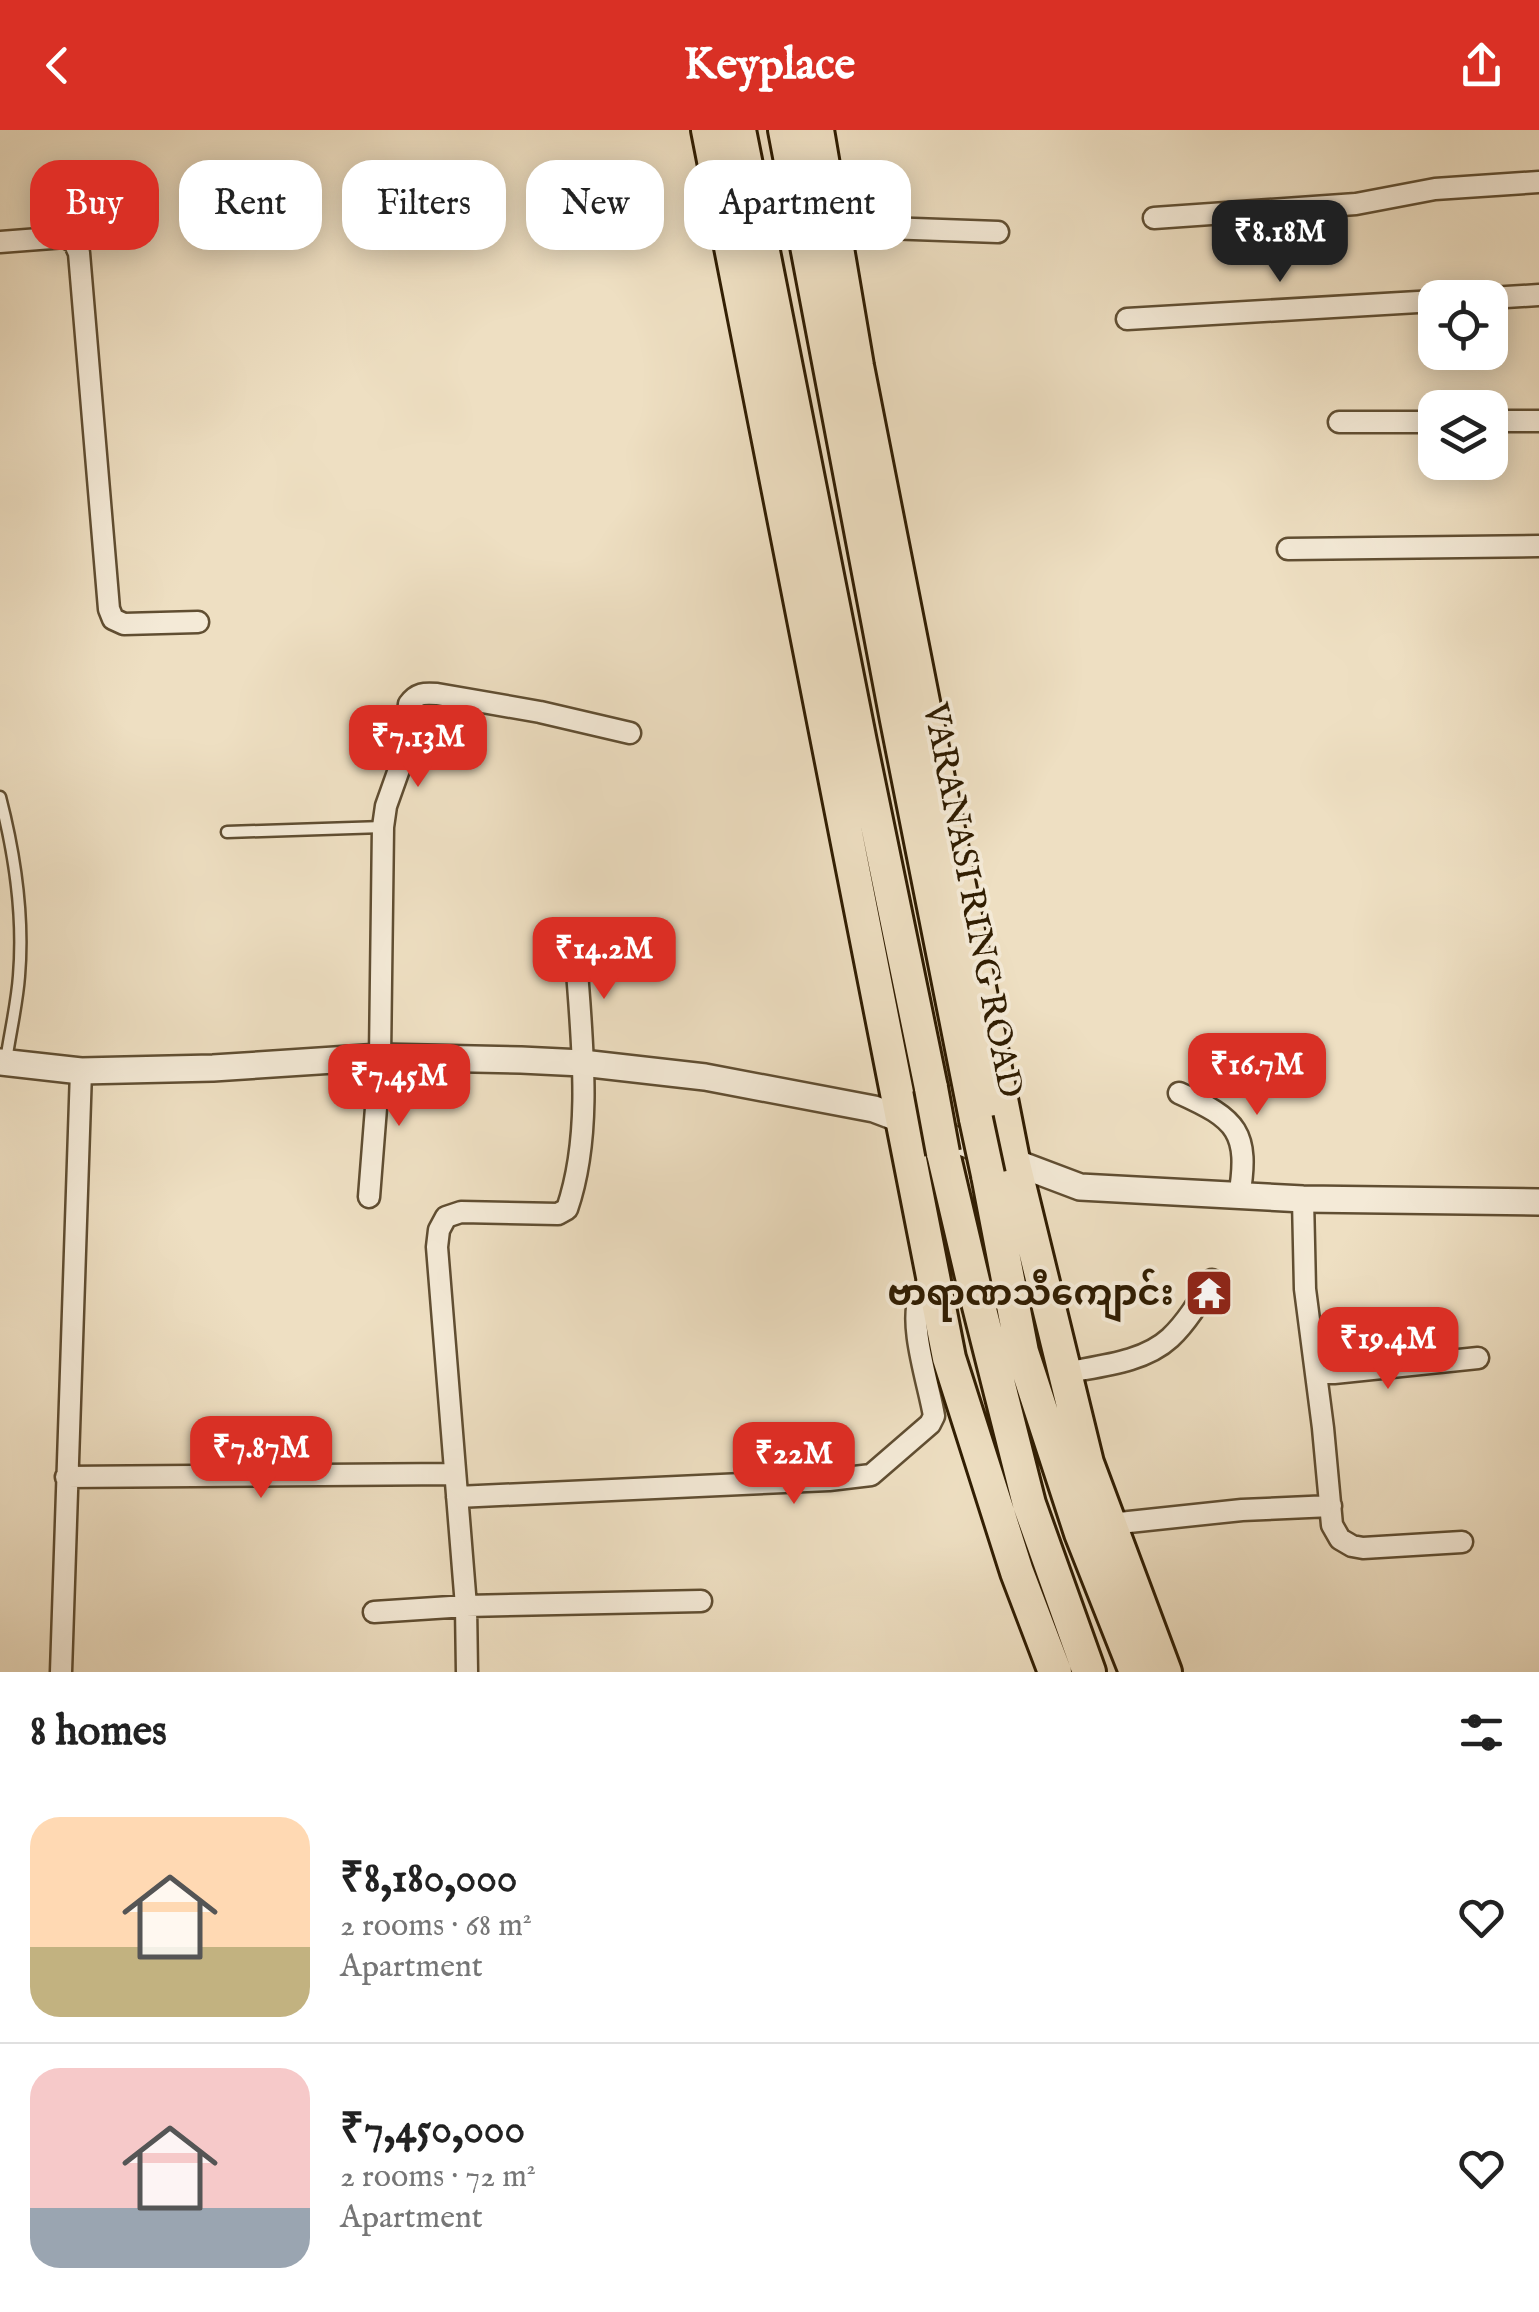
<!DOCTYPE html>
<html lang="en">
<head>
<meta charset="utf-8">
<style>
	body { margin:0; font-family:"IM FELL English","Noto Sans Myanmar",serif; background:#f2f2f2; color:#222; height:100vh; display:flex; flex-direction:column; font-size:38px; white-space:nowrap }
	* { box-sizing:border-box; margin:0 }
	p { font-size:32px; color:#767676 }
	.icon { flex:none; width:55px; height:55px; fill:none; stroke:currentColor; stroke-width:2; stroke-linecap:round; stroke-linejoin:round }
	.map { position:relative; height:1542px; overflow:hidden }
	.sheet { display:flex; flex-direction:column; background:#fff; flex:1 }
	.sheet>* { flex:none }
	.hud { position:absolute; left:30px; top:30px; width:1000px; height:90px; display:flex; gap:20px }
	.controls { position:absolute; left:1418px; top:150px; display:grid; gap:20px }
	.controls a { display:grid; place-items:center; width:90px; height:90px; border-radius:20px; background:#fff; box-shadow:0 5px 25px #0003; font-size:50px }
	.price { position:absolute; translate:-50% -85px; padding:0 22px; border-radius:20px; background:#d93025; color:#fff; font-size:32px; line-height:65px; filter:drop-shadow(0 2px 5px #0008) }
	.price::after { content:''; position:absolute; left:50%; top:60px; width:30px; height:22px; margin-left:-15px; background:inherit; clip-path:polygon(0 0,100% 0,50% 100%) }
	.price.on { background:#222; color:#fff }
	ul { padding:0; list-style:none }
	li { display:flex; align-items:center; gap:30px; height:250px; padding:0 30px }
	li+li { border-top:2px solid #e0e0e0 }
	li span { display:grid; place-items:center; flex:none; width:280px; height:200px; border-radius:30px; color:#555 }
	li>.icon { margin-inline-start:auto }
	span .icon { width:120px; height:120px; fill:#fffc; stroke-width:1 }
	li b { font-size:42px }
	h2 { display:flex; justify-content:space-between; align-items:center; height:120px; padding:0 30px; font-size:42px }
	.chip { padding:0 35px; border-radius:30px; background:#fff; box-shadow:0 5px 25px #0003; font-size:35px; line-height:90px }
	.chip.on { background:#d93025; color:#fff }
	header { display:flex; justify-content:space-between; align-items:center; height:130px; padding:0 30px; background:#d93025; color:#fff; font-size:45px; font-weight:700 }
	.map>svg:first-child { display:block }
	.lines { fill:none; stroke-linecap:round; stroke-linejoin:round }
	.service-casing { stroke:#604e32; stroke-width:15 }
	.minor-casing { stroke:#604e32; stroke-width:25 }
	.tertiary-casing { stroke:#604e32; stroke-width:30 }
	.trunk-casing { stroke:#301d02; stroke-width:38 }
	.service { stroke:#f4ead7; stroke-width:10 }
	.minor { stroke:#f4ead7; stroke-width:20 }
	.tertiary { stroke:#f4ead7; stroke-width:25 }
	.trunk { stroke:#eedfc2; stroke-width:32 }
	.trunk-bridge-casing { stroke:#301d02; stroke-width:38; stroke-linecap:butt }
	.trunk-bridge { stroke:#eedfc2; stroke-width:32 }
	.labels { text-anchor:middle; stroke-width:8; stroke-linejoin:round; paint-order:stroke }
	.street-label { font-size:35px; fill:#301d02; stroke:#f4ead7 }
	.poi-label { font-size:35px; font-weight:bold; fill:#301d02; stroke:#f4ead7; text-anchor:end }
</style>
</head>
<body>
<header><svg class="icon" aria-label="back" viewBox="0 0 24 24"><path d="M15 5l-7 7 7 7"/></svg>Keyplace<svg class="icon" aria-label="share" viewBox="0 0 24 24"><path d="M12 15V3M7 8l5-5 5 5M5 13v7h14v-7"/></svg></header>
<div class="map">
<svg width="1539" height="1542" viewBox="0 0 1539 1542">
	<rect width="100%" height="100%" fill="#eedfc2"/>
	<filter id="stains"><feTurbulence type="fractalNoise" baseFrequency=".002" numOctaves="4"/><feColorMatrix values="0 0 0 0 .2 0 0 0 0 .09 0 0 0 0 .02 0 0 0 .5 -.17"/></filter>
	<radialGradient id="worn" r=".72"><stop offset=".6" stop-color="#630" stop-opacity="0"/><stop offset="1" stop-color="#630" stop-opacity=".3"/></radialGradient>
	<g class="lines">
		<!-- service casing -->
		<g class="service-casing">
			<path id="service" d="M0,667c15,58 24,119 19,179 -2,28 -9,57 -13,85
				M227,702l156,-5"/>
		</g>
		<!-- minor casing -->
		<g class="minor-casing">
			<path id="minor" d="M1154,88l202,-14 79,-15 104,-7
				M834,101l52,-3 112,4
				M0,112l65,-5 9,5 5,11 30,356 4,10 11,5 74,-2
				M1490,168l49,-3
				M1127,189l308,-18
				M1490,291h49
				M1339,292h96
				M1288,419l251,-3
				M1179,963c58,26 71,39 60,104
				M369,1067l11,-140 3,-230 3,-21 16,-45 7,-57c8,-11 15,-11 28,-10l103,18 90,21
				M1303,1069l2,90 18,139 9,97 8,14 12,7 11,2 99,-6
				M1315,1234l12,9h7l144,-15
				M1064,1243c34,-7 79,-10 106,-35 17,-16 30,-38 42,-58
				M66,1347l389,-3
				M457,1367l372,-17 42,-5 59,-51 4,-8c-5,-31 -26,-92 -14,-120 3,-7 9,-14 13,-21
				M1110,1394l132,-14 89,-4
				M374,1482l92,-6 235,-5
				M61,1542l20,-601
				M467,1542l-1,-66 -29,-359 2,-17 7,-13 15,-5 97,2 9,-5c28,-81 13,-182 8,-267"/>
		</g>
		<!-- tertiary casing -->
		<g class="tertiary-casing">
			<path id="tertiary" d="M0,932l81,9 132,-3 167,-11 141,3 61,3 123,14 169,32 206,78 223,12 236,3"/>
		</g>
		<!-- trunk casing -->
		<g class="trunk-casing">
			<path id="trunk" d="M708,0l241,1228 68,214 38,100
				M739,0l121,612 71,346
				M785,0l112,590 79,399
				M817,0l40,236 156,794 74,303 78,209
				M943,1023l34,145 52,206 60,168
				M988,1045l34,177 59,181 55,139"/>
		</g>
		<!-- service -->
		<use href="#service" class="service"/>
		<!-- minor -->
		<use href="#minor" class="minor"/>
		<!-- tertiary -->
		<use href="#tertiary" class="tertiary"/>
		<!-- trunk -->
		<use href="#trunk" class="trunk"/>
		<!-- trunk-bridge casing -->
		<g class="trunk-bridge-casing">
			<path id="trunk-bridge" d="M931,958l12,65
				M976,989l12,56"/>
		</g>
		<!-- trunk-bridge -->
		<use href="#trunk-bridge" class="trunk-bridge"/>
	</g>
	<!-- icons -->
	<defs>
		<g id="temple-square" transform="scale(2.5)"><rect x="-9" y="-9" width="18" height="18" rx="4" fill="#8f2418" stroke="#f4ead7"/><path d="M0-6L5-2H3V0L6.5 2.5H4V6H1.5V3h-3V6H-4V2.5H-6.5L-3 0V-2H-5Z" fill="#fff"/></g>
	</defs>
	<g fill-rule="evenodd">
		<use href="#temple-square" x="1209" y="1163"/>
	</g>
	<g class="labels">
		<!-- street labels -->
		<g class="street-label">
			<text transform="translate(974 770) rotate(79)" y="12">VARANASI RING ROAD</text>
		</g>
		<!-- poi labels -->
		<g class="poi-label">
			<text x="1174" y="1175">ဗာရာဏသီကျောင်း</text>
		</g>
	</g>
	<rect width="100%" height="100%" filter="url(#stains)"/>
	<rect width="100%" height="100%" fill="url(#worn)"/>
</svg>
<div class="controls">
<a><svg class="icon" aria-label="locate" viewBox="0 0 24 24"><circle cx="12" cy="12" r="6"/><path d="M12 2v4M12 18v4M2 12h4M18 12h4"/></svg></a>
<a><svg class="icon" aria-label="layers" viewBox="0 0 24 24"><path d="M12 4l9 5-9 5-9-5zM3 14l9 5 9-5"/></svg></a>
</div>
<b class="price on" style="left:1280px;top:155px">₹8.18M</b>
<b class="price" style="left:418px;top:660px">₹7.13M</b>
<b class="price" style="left:604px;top:872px">₹14.2M</b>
<b class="price" style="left:1257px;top:988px">₹16.7M</b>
<b class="price" style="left:399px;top:999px">₹7.45M</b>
<b class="price" style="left:1388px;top:1262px">₹19.4M</b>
<b class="price" style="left:261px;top:1371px">₹7.87M</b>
<b class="price" style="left:794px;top:1377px">₹22M</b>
<div class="hud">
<a class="chip on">Buy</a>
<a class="chip">Rent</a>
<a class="chip">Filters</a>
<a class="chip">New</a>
<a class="chip">Apartment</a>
</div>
</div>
<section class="sheet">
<h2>8 homes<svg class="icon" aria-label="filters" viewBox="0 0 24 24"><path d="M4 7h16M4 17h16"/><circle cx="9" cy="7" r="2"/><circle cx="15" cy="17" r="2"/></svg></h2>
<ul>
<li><span style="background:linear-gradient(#ffd9b3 65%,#c2b280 0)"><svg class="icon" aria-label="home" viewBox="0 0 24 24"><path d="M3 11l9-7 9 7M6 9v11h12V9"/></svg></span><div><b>₹8,180,000</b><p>2 rooms · 68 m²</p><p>Apartment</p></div><svg class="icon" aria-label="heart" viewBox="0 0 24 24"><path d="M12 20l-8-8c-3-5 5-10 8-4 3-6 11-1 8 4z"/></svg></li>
<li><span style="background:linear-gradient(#f6c9c9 70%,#9aa5b1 0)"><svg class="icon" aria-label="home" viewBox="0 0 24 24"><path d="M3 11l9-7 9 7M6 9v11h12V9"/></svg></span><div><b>₹7,450,000</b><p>2 rooms · 72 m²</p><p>Apartment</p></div><svg class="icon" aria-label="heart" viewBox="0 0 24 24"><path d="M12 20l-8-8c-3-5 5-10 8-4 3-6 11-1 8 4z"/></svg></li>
</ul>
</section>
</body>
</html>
